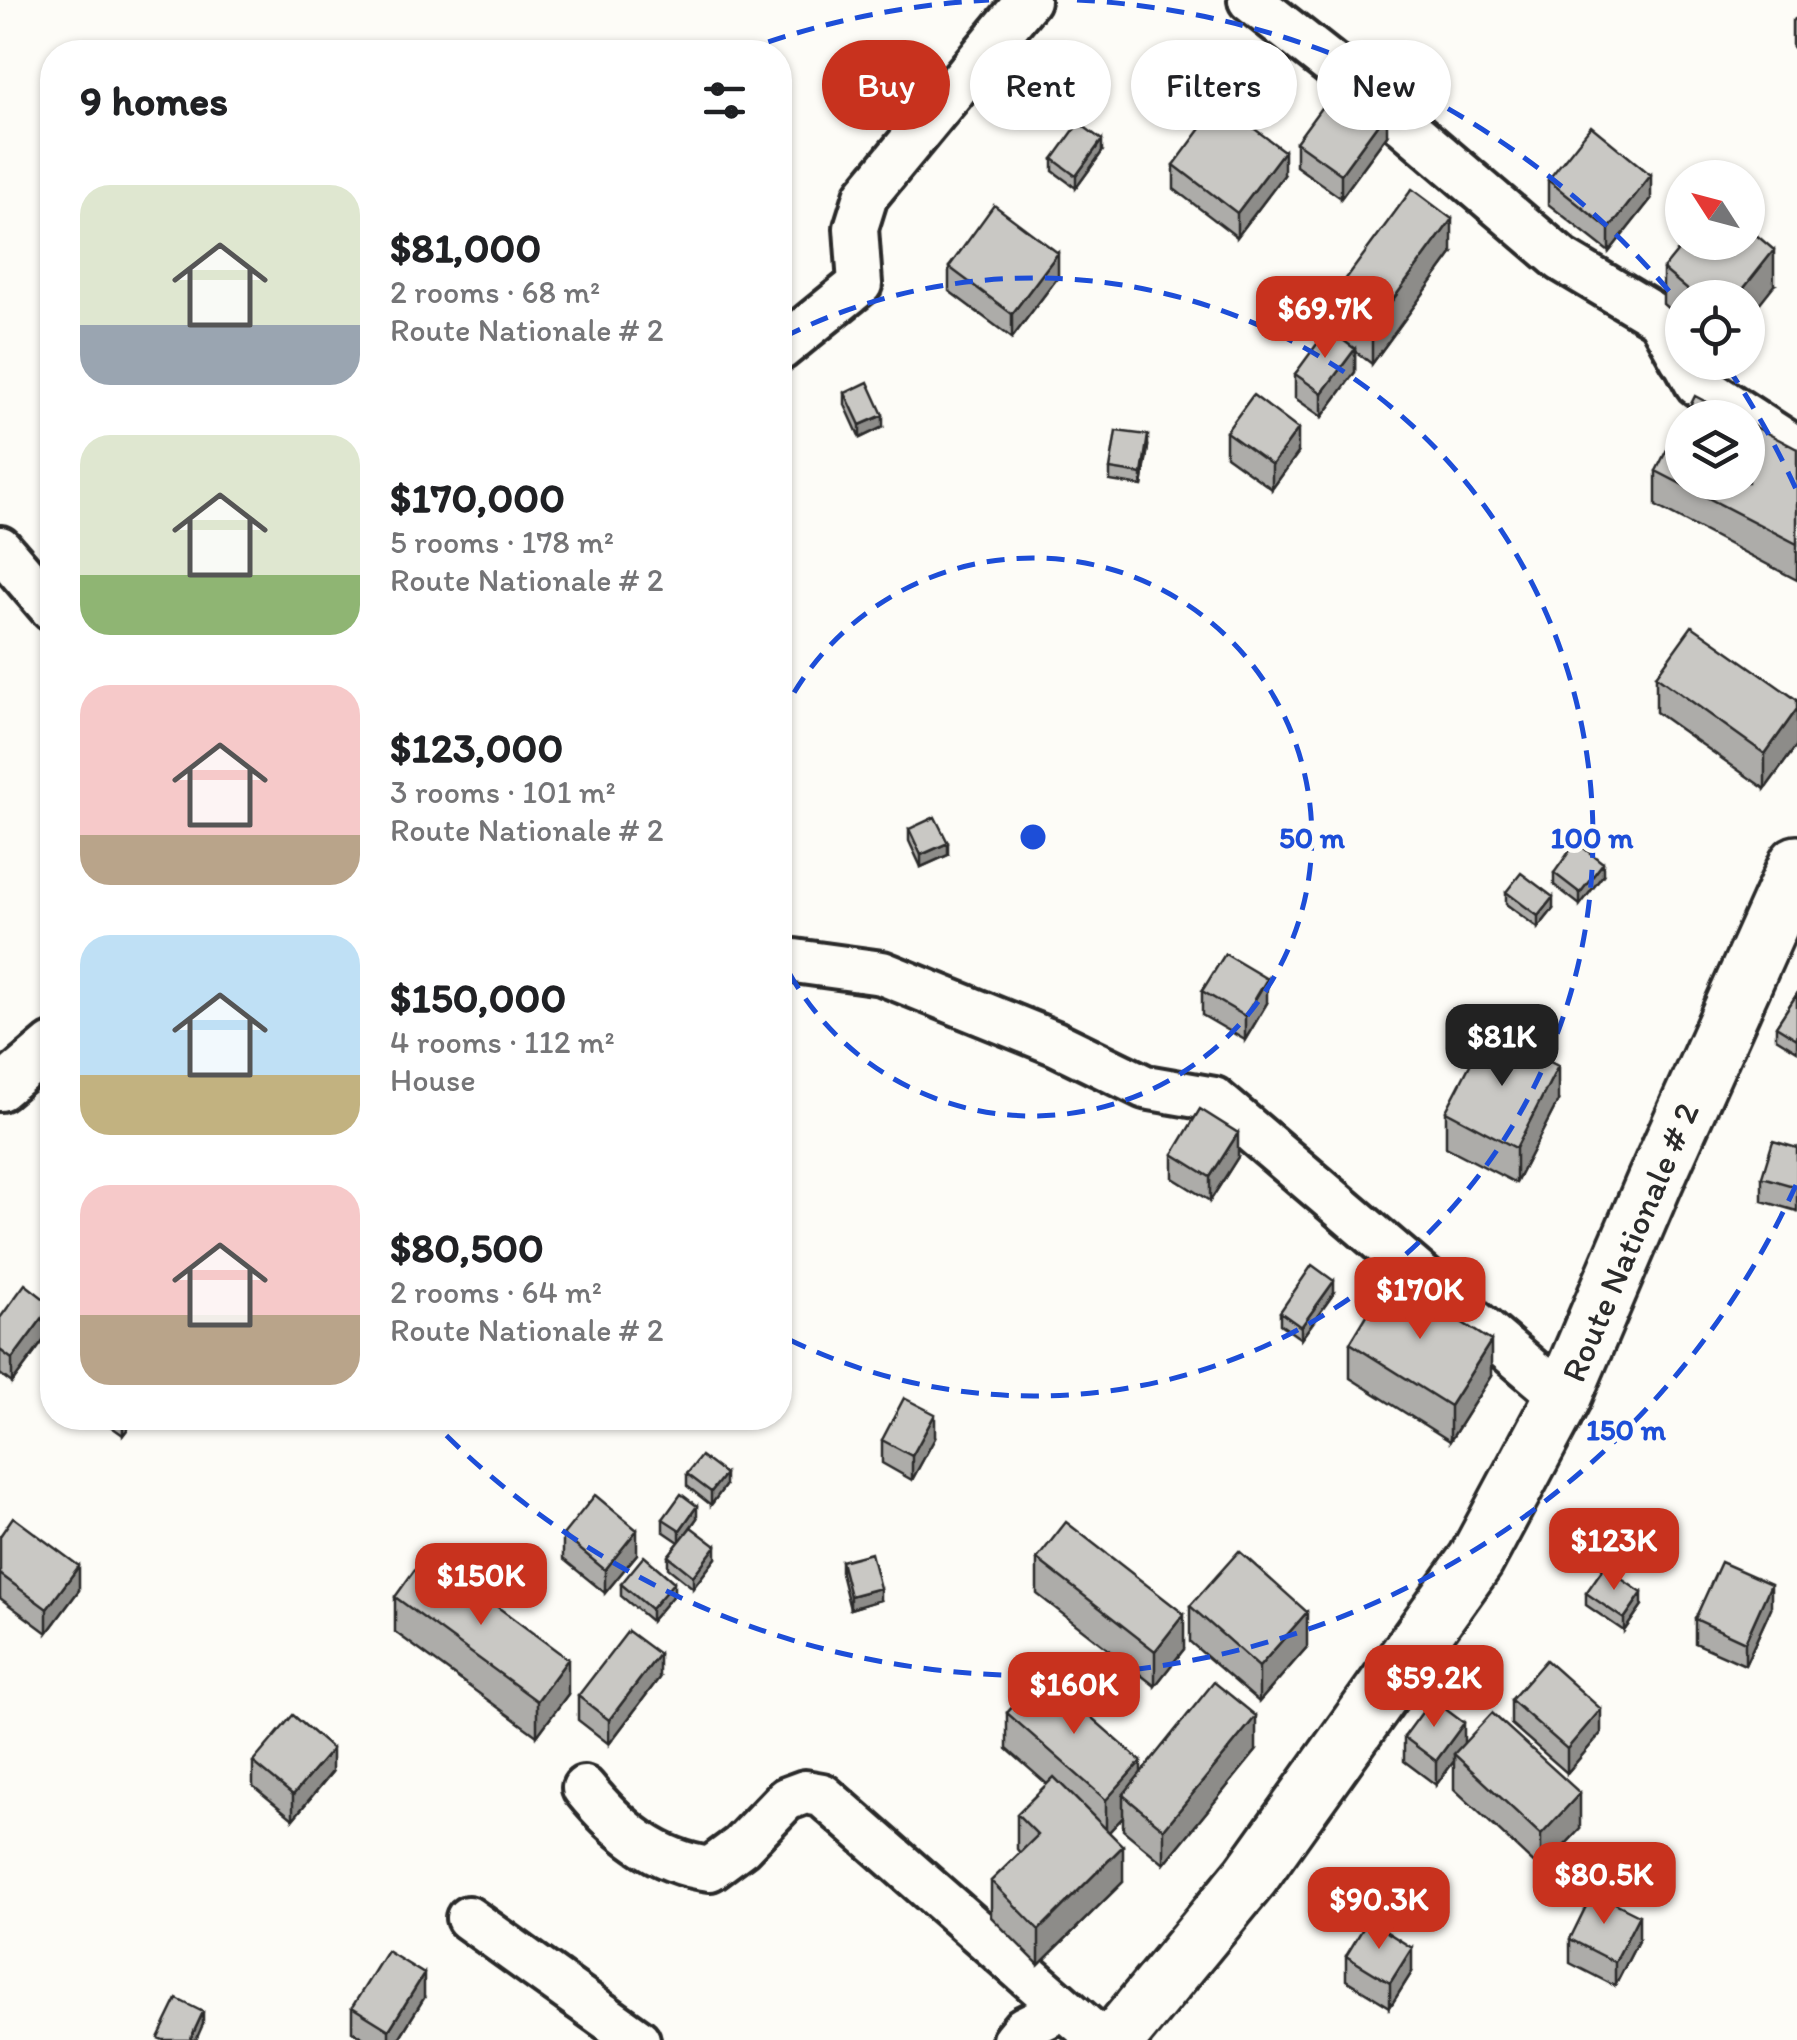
<!DOCTYPE html>
<html lang="en">
<head>
<meta charset="utf-8">
<style>
	body { margin:0; font-family:Itim,sans-serif; background:#f6f6f6; color:#202124; height:100vh; display:flex; flex-direction:column; font-size:38px; white-space:nowrap }
	* { box-sizing:border-box; margin:0 }
	p { font-size:32px; color:#757577 }
	.icon { flex:none; width:55px; height:55px; fill:none; stroke:currentColor; stroke-width:2; stroke-linecap:round; stroke-linejoin:round }
	.map { position:relative; flex:1; overflow:hidden }
	.details { position:absolute; left:40px; top:40px; width:752px; height:1390px; display:flex; flex-direction:column; background:#fff; border-radius:40px; box-shadow:0 2px 8px #0004 }
	.details>* { flex:none }
	.hud { position:absolute; left:822px; top:40px; width:822px; height:90px; display:flex; gap:20px }
	.needle { width:65px; rotate:306deg }
	.buttons { position:absolute; left:1665px; top:160px; display:grid; gap:20px }
	.buttons a { display:grid; place-items:center; width:100px; height:100px; border-radius:50%; background:#fff; box-shadow:0 2px 8px #0004; font-size:50px }
	.price { position:absolute; translate:-50% -85px; padding:0 22px; border-radius:20px; background:#c8321e; color:#fff; font-size:32px; line-height:65px; filter:drop-shadow(0 2px 5px #0008) }
	.price::after { content:''; position:absolute; left:50%; top:60px; width:30px; height:22px; margin-left:-15px; background:inherit; clip-path:polygon(0 0,100% 0,50% 100%) }
	.price.selected { background:#222; color:#fff }
	ul { padding:0; list-style:none }
	li { display:flex; align-items:center; gap:30px; height:250px; padding:0 40px }
	li span { display:grid; place-items:center; flex:none; width:280px; height:200px; border-radius:30px; color:#555 }
	li>.icon { margin-inline-start:auto }
	span .icon { width:120px; height:120px; fill:#fffc; stroke-width:1 }
	li b { font-size:42px }
	h2 { display:flex; justify-content:space-between; align-items:center; height:120px; padding:0 40px; font-size:42px }
	.chip { padding:0 35px; border-radius:45px; background:#fff; box-shadow:0 2px 8px #0004; font-size:35px; line-height:90px }
	.chip.selected { background:#c8321e; color:#fff }
	.map>svg:first-child { display:block }
	.lines { fill:none; stroke-linecap:round; stroke-linejoin:round }
	.minor-casing { stroke:#2b2b2b; stroke-width:50 }
	.primary-casing { stroke:#2b2b2b; stroke-width:62 }
	.minor { stroke:#fdfcf7; stroke-width:42 }
	.primary { stroke:#fdfcf7; stroke-width:55 }
	.wall { fill:#adaca9; stroke:#2b2b2b; stroke-width:2.5 }
	.shaded-wall { fill:#8d8c89; stroke:#2b2b2b; stroke-width:2.5 }
	.building { fill:#c9c8c4; stroke:#2b2b2b; stroke-width:2.5 }
	.ring { fill:none; stroke:#1d4ed8; stroke-width:5; stroke-dasharray:18 12 }
	.labels { text-anchor:middle; stroke-width:9; stroke-linejoin:round; paint-order:stroke }
	.street-label { font-size:35px; fill:#2b2b2b; stroke:#fdfcf7 }
	.centre { fill:#1d4ed8; stroke:#fdfcf7; stroke-width:5 }
	.ring-label { font-size:30px; text-anchor:middle; font-weight:bold; fill:#1d4ed8; stroke:#fdfcf7; stroke-width:9; stroke-linejoin:round; paint-order:stroke }
</style>
</head>
<body>
<div class="map">
<svg width="1797" height="2040" viewBox="0 0 1797 2040">
	<rect width="100%" height="100%" fill="#fdfcf7"/>
	<filter id="ink" filterUnits="userSpaceOnUse"><feTurbulence type="fractalNoise" baseFrequency=".01" numOctaves="2"/><feDisplacementMap in="SourceGraphic" scale="20" xChannelSelector="R" yChannelSelector="G"/><feConvolveMatrix kernelMatrix="1 2 1 2 8 2 1 2 1" color-interpolation-filters="sRGB"/></filter>
	<g filter="url(#ink)">
		<g class="lines">
			<!-- minor casing -->
			<g class="minor-casing">
				<path id="minor" d="M1250,0l109,86 203,174 97,58 23,41
					M780,349l80,-65 -4,-56 10,-32 162,-196
					M1685,362l12,22 100,65
					M0,548l52,61
					M780,959l102,14 173,70 90,44 69,12 349,298
					M0,1089l52,-44
					M584,1788c34,42 72,74 126,81l31,-23 45,-47 19,-7 17,3 279,245
					M468,1918l170,122
					M1014,2040l10,-12 38,-19"/>
			</g>
			<!-- primary casing -->
			<g class="primary-casing">
				<path id="primary" d="M1116,2040l135,-164 225,-316 87,-163 92,-216 142,-317"/>
			</g>
			<!-- minor -->
			<use href="#minor" class="minor"/>
			<!-- primary -->
			<use href="#primary" class="primary"/>
		</g>
		<!-- wall -->
		<path class="wall" d="M1797,18v35l-5,-8v-24z
			M1387,135l-46,63 -45,-32v-24z
			M1102,152l-26,36 -23,-17v-12z
			M1174,165l110,10 -47,62 -63,-48z
			M1548,180l103,19 -42,53 -61,-48z
			M1452,254l-80,110 -17,-13v21l-33,45 -27,-19v-24l36,-42v-33z
			M949,267l109,10 -46,61 -63,-47z
			M1663,269l111,16 -26,13h-66v23l-19,-17z
			M845,393l38,34 -23,11 -15,-33z
			M1226,432l72,21 -26,36 -46,-33z
			M1148,447l-6,39 -32,-5v-12z
			M1797,449v131l-141,-74v-35z
			M1656,676l141,24v45l-32,44 -109,-77z
			M909,829l39,26 -27,12 -12,-26z
			M1554,873l49,2 -23,30 -26,-20z
			M1506,892l47,17 -15,19 -32,-24z
			M1202,991l65,12 -22,37 -43,-25z
			M1797,994v57l-21,-13v-12z
			M1558,1101l-42,82 -70,-36v-36z
			M1797,1148v63l-35,-10v-24z
			M1173,1154l65,3 -28,44 -37,-23z
			M1334,1293l-33,46 -21,-15v-12z
			M0,1318l52,11 -40,54 -12,-9z
			M1350,1343l141,33 -41,65 -100,-63z
			M99,1418h37l-13,17z
			M935,1438l-23,42 -30,-17v-23z
			M687,1474l38,12 -14,19 -24,-19z
			M697,1518l-6,9 25,31 -23,30 -25,-20v-12l11,-14 -16,-11v-12z
			M563,1535l74,19 -32,39 -42,-34z
			M0,1536l79,54 -32,43 -47,-35z
			M1037,1559l147,90 -29,37 -118,-92z
			M841,1561l39,39 -30,9 -9,-36z
			M621,1584l53,10 -23,27 -30,-25z
			M1586,1593l56,12 -18,26 -38,-26z
			M395,1597l173,97 -31,42 -142,-104z
			M1190,1606l117,41 -48,55 -69,-60z
			M1771,1608l-26,57 -50,-22v-24z
			M659,1678l-50,66 -31,-24v-24z
			M1511,1700l90,33 -34,40 -56,-49z
			M1007,1713l134,60 115,-22 -92,113 -41,-34v-13l-14,15 14,50 -84,83 -48,-48v-36l29,-28 -3,-4v-35l30,-30 -40,-35z
			M1404,1737l60,6 116,86 -39,41 -87,-81v-28l-18,24 -32,-24z
			M253,1762l79,10 -39,47 -40,-33z
			M1570,1939h69l-24,47 -45,-23z
			M1346,1956l66,16 -22,35 -44,-27z
			M424,1998l-26,42h-31l-15,-9v-24z"/>
		<!-- shaded-wall -->
		<path class="shaded-wall" d="M1387,111v24l-46,63v-24z
			M1102,140v12l-26,36v-12z
			M1284,151v24l-47,62v-24z
			M1651,175v24l-42,53v-23z
			M1452,219v35l-80,110v-36z
			M1774,250v35l-26,33v-20h-12z
			M1058,253v24l-46,61v-24z
			M1355,349v23l-33,45v-24z
			M883,415v12l-23,11v-13z
			M1298,429v24l-26,36v-24z
			M1148,435v12l-6,39v-12z
			M1797,709v36l-32,44v-35z
			M948,843v12l-27,12v-12z
			M1603,863v12l-23,30v-12z
			M1553,897v12l-15,19v-12z
			M1267,979v24l-22,37v-24z
			M1558,1066v35l-42,82v-35z
			M1238,1133v24l-28,44v-24z
			M1334,1281v12l-33,46v-12z
			M52,1305v24l-40,54v-24z
			M1491,1341v35l-41,65v-35z
			M935,1414v24l-23,42v-24z
			M127,1418h9l-13,17v-12z
			M725,1474v12l-14,19v-13z
			M697,1506v12l-17,24v-12z
			M637,1530v24l-32,39v-23z
			M716,1546v12l-23,30v-12z
			M79,1566v24l-32,43v-24z
			M674,1582v12l-23,27v-12z
			M1771,1584v24l-26,57v-23z
			M880,1588v12l-30,9v-13z
			M1642,1593v12l-18,26v-12z
			M1307,1612v35l-48,55v-35z
			M1184,1614v35l-29,37v-35z
			M659,1654v24l-50,66v-24z
			M568,1659v35l-31,42v-35z
			M1601,1709v24l-34,40v-24z
			M1256,1716v35l-92,113v-35z
			M1464,1723v24l-10,7v7l-18,24v-24z
			M332,1749v23l-39,47v-24z
			M1141,1761v35l-18,-1v22l-17,18v-35z
			M1580,1793v36l-39,41v-35z
			M1123,1846v36l-84,83v-35z
			M1639,1915v24l-24,47v-24z
			M1412,1948v24l-22,35v-24z
			M424,1974v24l-26,42h-9v-10z
			M203,2012v12l-7,16h-6z"/>
		<!-- building -->
		<path class="building" d="M1342,79l45,32 -46,63 -45,-32z
			M1220,103l64,48 -47,62 -63,-48z
			M1079,123l23,17 -26,36 -23,-17z
			M1591,126l60,49 -42,54 -61,-49z
			M1412,189l40,30 -80,109 -41,-29z
			M994,205l64,48 -46,61 -63,-47z
			M1748,228l26,22 -38,48h-39l-34,-29 22,-27h63z
			M1328,329l27,20 -33,44 -27,-19z
			M868,382l15,33 -23,10 -15,-32z
			M1253,395l45,34 -26,36 -46,-33z
			M1695,396l42,22h-53z
			M1682,420v62h66v-59l49,26v95l-141,-73z
			M1116,431l32,4 -6,39 -32,-5z
			M1692,626l105,74v9l-32,45 -109,-78z
			M935,817l13,26 -27,12 -12,-26z
			M1576,842l27,21 -23,30 -26,-20z
			M1521,873l32,24 -15,19 -32,-24z
			M1225,954l42,25 -22,37 -43,-25z
			M1797,994v45l-21,-13z
			M1488,1030l70,36 -42,82 -70,-37z
			M1200,1109l38,24 -28,44 -37,-23z
			M1773,1141l24,7v39l-35,-10z
			M1312,1265l22,16 -33,46 -21,-15z
			M1390,1277l101,64 -41,65 -100,-63z
			M25,1284l27,21 -40,54 -12,-9v-32z
			M904,1398l31,16 -23,42 -30,-16z
			M701,1456l24,18 -14,18 -24,-18z
			M681,1494l16,12 -17,24 -17,-11z
			M595,1495l42,35 -32,40 -42,-35z
			M13,1517l66,49 -32,43 -47,-35v-38z
			M1066,1522l118,92 -29,37 -118,-92z
			M691,1527l25,19 -23,30 -25,-20z
			M1239,1551l68,61 -48,55 -69,-61z
			M871,1553l9,35 -30,8 -9,-35z
			M426,1554l142,105 -31,42 -142,-104z
			M644,1556l30,26 -23,27 -30,-25z
			M1721,1562l50,22 -26,58 -50,-23z
			M1604,1567l38,26 -18,26 -38,-26z
			M628,1631l31,23 -50,66 -31,-24z
			M1546,1660l55,49 -34,40 -56,-49z
			M1042,1674l99,87 -35,39 -99,-87z
			M1214,1682l42,34 -92,113 -41,-34z
			M1432,1699l32,24 -28,38 -32,-24z
			M1492,1713l88,80 -39,42 -87,-81z
			M293,1715l39,34 -39,46 -40,-33z
			M1054,1777l69,69 -84,84 -48,-49 47,-46 -21,-21z
			M1593,1892l46,23 -24,47 -45,-23z
			M1368,1920l44,28 -22,35 -44,-27z
			M387,1951l37,23 -35,56 -37,-23z
			M177,1999l26,13 -13,28h-27l-5,-2z"/>
	</g>
	<!-- distance rings -->
	<g class="ring">
		<path d="M780 719A279 279 0 1 1 780 955"/>
		<path d="M784 337A559 559 0 1 1 784 1337"/>
		<path d="M1796 1185A838 838 0 0 1 430 1419M740 52A838 838 0 0 1 989 0M1077 0A838 838 0 0 1 1680 304M1728 368A838 838 0 0 1 1796 489"/>
	</g>
	<g class="labels">
		<!-- street labels -->
		<g class="street-label">
			<text transform="translate(1630 1242) rotate(-67)" y="12">Route Nationale # 2</text>
		</g>
	</g>
	<circle cx="1033" cy="837" r="15" class="centre"/>
	<g class="ring-label">
		<text x="1312" y="848">50 m</text>
		<text x="1592" y="848">100 m</text>
		<text x="1626" y="1440">150 m</text>
	</g>
</svg>
<div class="buttons">
<a><svg class="needle" viewBox="-14 -14 28 28"><path d="M0-13l5 13h-10z" fill="#e53935"/><path d="M0 13l5-13h-10z" fill="#757577"/></svg></a>
<a><svg class="icon" aria-label="locate" viewBox="0 0 24 24"><circle cx="12" cy="12" r="6"/><path d="M12 2v4M12 18v4M2 12h4M18 12h4"/></svg></a>
<a><svg class="icon" aria-label="layers" viewBox="0 0 24 24"><path d="M12 4l9 5-9 5-9-5zM3 14l9 5 9-5"/></svg></a>
</div>
<b class="price" style="left:1325px;top:361px">$69.7K</b>
<b class="price selected" style="left:1502px;top:1089px">$81K</b>
<b class="price" style="left:1420px;top:1342px">$170K</b>
<b class="price" style="left:1614px;top:1593px">$123K</b>
<b class="price" style="left:481px;top:1628px">$150K</b>
<b class="price" style="left:1434px;top:1730px">$59.2K</b>
<b class="price" style="left:1074px;top:1737px">$160K</b>
<b class="price" style="left:1604px;top:1927px">$80.5K</b>
<b class="price" style="left:1379px;top:1952px">$90.3K</b>
<div class="hud">
<a class="chip selected">Buy</a>
<a class="chip">Rent</a>
<a class="chip">Filters</a>
<a class="chip">New</a>
</div>
<section class="details">
<h2>9 homes<svg class="icon" aria-label="filters" viewBox="0 0 24 24"><path d="M4 7h16M4 17h16"/><circle cx="9" cy="7" r="2"/><circle cx="15" cy="17" r="2"/></svg></h2>
<ul>
<li><span style="background:linear-gradient(#dfe7d0 70%,#9aa5b1 0)"><svg class="icon" aria-label="home" viewBox="0 0 24 24"><path d="M3 11l9-7 9 7M6 9v11h12V9"/></svg></span><div><b>$81,000</b><p>2 rooms · 68 m²</p><p>Route Nationale # 2</p></div></li>
<li><span style="background:linear-gradient(#dfe7d0 70%,#8fb573 0)"><svg class="icon" aria-label="home" viewBox="0 0 24 24"><path d="M3 11l9-7 9 7M6 9v11h12V9"/></svg></span><div><b>$170,000</b><p>5 rooms · 178 m²</p><p>Route Nationale # 2</p></div></li>
<li><span style="background:linear-gradient(#f6c9c9 75%,#b9a48a 0)"><svg class="icon" aria-label="home" viewBox="0 0 24 24"><path d="M3 11l9-7 9 7M6 9v11h12V9"/></svg></span><div><b>$123,000</b><p>3 rooms · 101 m²</p><p>Route Nationale # 2</p></div></li>
<li><span style="background:linear-gradient(#bfe0f5 70%,#c2b280 0)"><svg class="icon" aria-label="home" viewBox="0 0 24 24"><path d="M3 11l9-7 9 7M6 9v11h12V9"/></svg></span><div><b>$150,000</b><p>4 rooms · 112 m²</p><p>House</p></div></li>
<li><span style="background:linear-gradient(#f6c9c9 65%,#b9a48a 0)"><svg class="icon" aria-label="home" viewBox="0 0 24 24"><path d="M3 11l9-7 9 7M6 9v11h12V9"/></svg></span><div><b>$80,500</b><p>2 rooms · 64 m²</p><p>Route Nationale # 2</p></div></li>
</ul>
</section>
</div>
</body>
</html>
